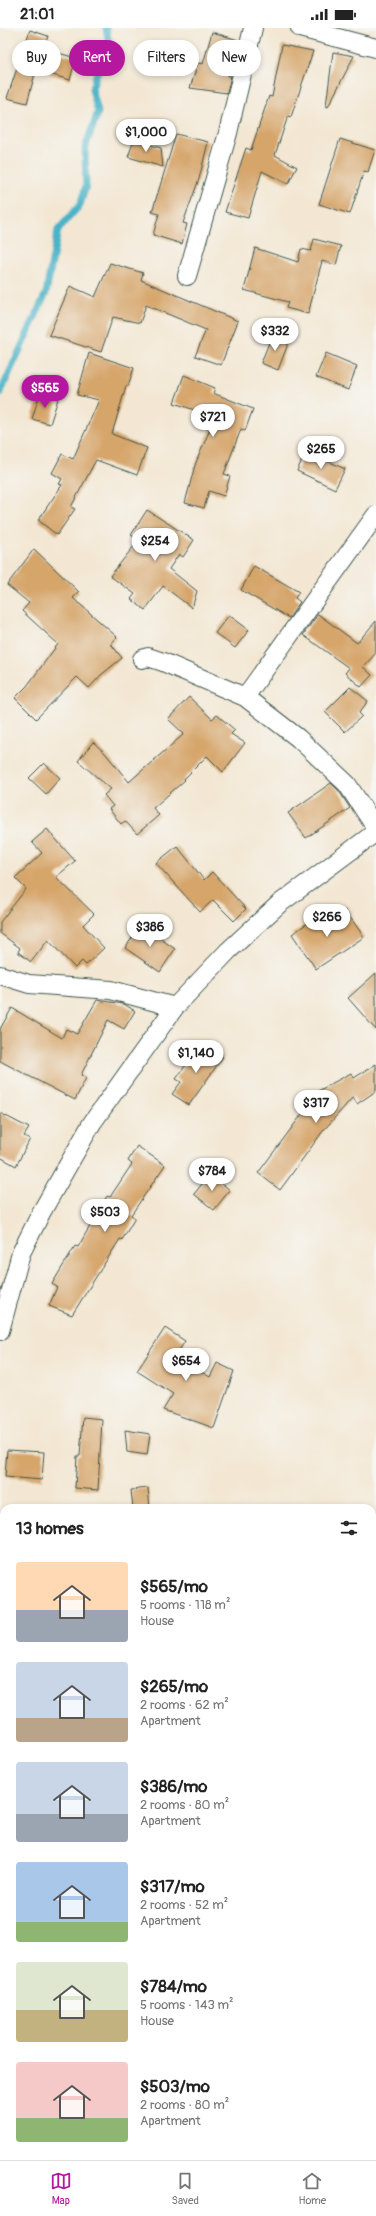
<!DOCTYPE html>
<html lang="en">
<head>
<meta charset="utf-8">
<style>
	body { margin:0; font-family:Pangolin,sans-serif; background:#f6f6f6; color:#222; height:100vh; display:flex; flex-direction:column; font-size:15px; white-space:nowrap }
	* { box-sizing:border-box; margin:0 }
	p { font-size:13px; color:#767676 }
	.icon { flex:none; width:22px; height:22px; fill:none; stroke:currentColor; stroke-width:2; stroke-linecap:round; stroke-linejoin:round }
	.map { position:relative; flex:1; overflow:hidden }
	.sheet { position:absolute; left:0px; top:1476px; width:376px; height:656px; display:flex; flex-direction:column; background:#fff; border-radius:12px 12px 0 0; box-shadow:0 2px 6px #0003 }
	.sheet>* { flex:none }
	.guide { position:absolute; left:12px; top:12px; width:352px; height:36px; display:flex; gap:8px }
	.price { position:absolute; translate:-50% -34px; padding:0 9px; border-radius:14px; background:#fff; color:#222; font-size:13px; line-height:26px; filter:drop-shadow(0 1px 2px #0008) }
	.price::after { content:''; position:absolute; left:50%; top:24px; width:12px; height:9px; margin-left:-6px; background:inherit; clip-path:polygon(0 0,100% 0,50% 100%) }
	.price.selected { background:#b5179e; color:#fff }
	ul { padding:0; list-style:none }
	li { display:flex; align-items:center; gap:12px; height:100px; padding:0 16px }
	li span { display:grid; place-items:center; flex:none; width:112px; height:80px; border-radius:4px; color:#555 }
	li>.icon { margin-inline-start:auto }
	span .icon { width:48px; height:48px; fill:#fffc; stroke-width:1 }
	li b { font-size:17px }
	h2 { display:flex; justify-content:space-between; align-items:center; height:48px; padding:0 16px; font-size:17px }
	.pill { padding:0 14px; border-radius:18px; background:#fff; box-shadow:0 2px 6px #0003; font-size:14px; line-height:36px }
	.pill.selected { background:#b5179e; color:#fff }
	.status { display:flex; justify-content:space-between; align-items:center; height:28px; padding:0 20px; background:#fff; direction:ltr }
	.status svg { height:11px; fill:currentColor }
	.dock { display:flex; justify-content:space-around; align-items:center; height:56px; border-top:1px solid #e0e0e0; background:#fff; font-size:11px; color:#767676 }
	.dock a { display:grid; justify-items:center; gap:2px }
	.dock .selected { color:#b5179e }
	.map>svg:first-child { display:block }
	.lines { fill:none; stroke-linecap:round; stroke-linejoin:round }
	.stream { stroke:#49b3c7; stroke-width:7 }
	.building { fill:#d6a56a }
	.street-casing { stroke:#3f564c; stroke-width:20 }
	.street { stroke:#fff; stroke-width:18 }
</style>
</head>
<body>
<div class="status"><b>21:01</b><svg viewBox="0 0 49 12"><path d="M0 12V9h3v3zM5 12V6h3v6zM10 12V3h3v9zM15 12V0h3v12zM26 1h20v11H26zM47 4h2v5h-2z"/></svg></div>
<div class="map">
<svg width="376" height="2132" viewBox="0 0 376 2132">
	<rect width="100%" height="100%" fill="#f6f6f2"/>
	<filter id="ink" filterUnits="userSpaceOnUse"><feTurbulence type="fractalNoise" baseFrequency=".025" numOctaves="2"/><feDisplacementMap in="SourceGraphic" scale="8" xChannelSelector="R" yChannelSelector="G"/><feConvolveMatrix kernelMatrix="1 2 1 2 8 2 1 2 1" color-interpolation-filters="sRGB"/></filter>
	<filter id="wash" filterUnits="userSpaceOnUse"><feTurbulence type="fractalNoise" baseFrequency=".012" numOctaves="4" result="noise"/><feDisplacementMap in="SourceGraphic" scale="16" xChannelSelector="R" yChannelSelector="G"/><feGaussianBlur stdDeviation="0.9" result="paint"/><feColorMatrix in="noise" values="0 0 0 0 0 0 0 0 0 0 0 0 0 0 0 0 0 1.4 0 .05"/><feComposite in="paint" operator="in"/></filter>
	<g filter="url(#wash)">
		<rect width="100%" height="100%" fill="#f3e7d3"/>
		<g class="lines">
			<!-- stream -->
			<path class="stream" d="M0,365l46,-100 12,-63 22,-25 6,-19 -1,-38 13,-36 -6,-23 4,-14 15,-23 -5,-24"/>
		</g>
		<g id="blocks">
			<!-- building -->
			<path class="building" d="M30,2l18,6 -4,13 32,9 -6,22 -34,-10 -9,33 -20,-5z
				M212,4l26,8 -10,36h3l-4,17 -37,-5 8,-25 5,1z
				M282,17l31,6 -22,66 -3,-1 -13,39 22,12 -9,17 -26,-13 -14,47 -23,-6 21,-64 5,2 18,-54 3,1z
				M333,24l21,4 -26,51 -2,-1z
				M176,106l32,8 -9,37 -16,44 4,1 -5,20 -29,-9 6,-21 -7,-2z
				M340,111l35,11 -7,22 -4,-1 -14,43 -31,-10z
				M134,112l27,8 2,19 -35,-10z
				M314,211l27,7 -5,19 -14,-4 -14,53 -22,-6 2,-6 -44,-12 11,-42 43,14 3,-13 10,2z
				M110,235l33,10 -2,7 97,41 -17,44 -26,-9 11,-26 -60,-25 -6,18 -27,-6 -12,35 -52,-17 21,-49 25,11z
				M272,307l17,6 -11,29 -17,-7z
				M89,325l45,15 -6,18h-2l-14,48 35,14 -10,27 -41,-15 -25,47 4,2 -18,26 -19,-15 24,-35 -3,-1 3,-5 -10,-6 10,-19 11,5 26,-59 -22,-5z
				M326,325l31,13 -9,24 -32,-13z
				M184,347l31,13 -2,5 40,16 -8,22 -4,-2 -17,45 6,2 -6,20 -15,-5 -5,17 -19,-5 10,-38 20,-48 -41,-14z
				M40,365l18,6 -8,25 -18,-5z
				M306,423l39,18 -10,20 -38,-18z
				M147,482l47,30 -11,17 -4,-3 -10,15 28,22 -5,17 -29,-22 -18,24 -14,-11 4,-5 -25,-18 29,-36 -8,-5z
				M34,521l45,43 -6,6 44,39 -6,7 11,14 -21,17 -12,13 -12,-11 -41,42 -21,-21 12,-12 31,-42 -36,-33 7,-8 -22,-18z
				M254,538l45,26 -4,6 5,4 -11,16 -48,-28z
				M318,586l39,29 19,-22v32l-13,14 9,8 -11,12 -16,-14 4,-5 -46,-33z
				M229,587l20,15 -14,18 -20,-15z
				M350,659l18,14 -9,12 3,3 -17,16 -20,-20z
				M189,669l23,22 5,-4 18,15 -4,4 14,9 -22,29 -16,-16 -23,23 1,1 -32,28 6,7 -22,19 -12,-13 -4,3 -12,-15 4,-3 -9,-11 7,-6 -33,-28 15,-19 12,11 24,29 55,-48 -16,-15z
				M44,735l16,15 -14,16 -17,-16z
				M331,755l8,8 11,17 -44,30 -18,-25z
				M47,801l28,32 -19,16 38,37 -11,11 21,23 -18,17 -4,-4 -7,7 -27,-28 -17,22 -13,-10 2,-4 -20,-15v-11l26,-33 -11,-11 27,-25 -10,-11z
				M177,818l27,34 8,-8 34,37 -12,12 -21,-21 -13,12 -44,-49z
				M345,882l19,27 -48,32 -24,-35 26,-18 6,8z
				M141,897l34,24 -15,23 -35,-24z
				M376,945v57l-28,-32z
				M97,972l27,4 11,7 -11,18 -16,-9 -27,55 5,3 -11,22 -75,-39v-32l12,-21 50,30 4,-9 11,5z
				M200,1017l23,12 -34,48 -17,-11 9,-12 -5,-3z
				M376,1036v27l-19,13 -4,-7 -30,34 -43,59 -22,-17 62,-83 31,-17 3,5z
				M0,1085l29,15 -5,8 6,3 -14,27 -16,-9z
				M137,1118l28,19 -34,50 4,3 -13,22 -2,-1 -48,76 -23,-9 8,-19 -5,-3 23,-38 3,1 29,-51 3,1 22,-33 -4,-3z
				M210,1146l20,16 -16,20 -20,-16z
				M165,1300l20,13 -10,16 35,20 7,-14 17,8 -20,57 -51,-18 10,-16 -36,-23z
				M83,1389l19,2 -4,71 -23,-2 2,-32h3z
				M125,1402l25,4 -3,21 -20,-3z
				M7,1422l37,2 -2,28 -37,-3z
				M148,1460l2,20h-17l-2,-18z"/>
		</g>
	</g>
	<g filter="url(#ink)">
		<use href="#blocks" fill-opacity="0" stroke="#3f564c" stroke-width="1"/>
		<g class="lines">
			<!-- street casing -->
			<g class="street-casing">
				<path id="street" d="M300,0l76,20
					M187,248l41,-143 25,-105
					M142,631l6,-2 15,5 82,35 53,41 49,46 29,44
					M245,669l131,-182
					M0,947l29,9 82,6 64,17
					M0,1303l21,-78 21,-42 50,-88 83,-116 53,-56 51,-47 97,-72
					M0,1565l4,1
					M0,2068l4,11
					M21,2128l2,4"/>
			</g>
			<!-- street -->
			<use href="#street" class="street"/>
		</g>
	</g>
</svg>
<b class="price" style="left:146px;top:125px">$1,000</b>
<b class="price" style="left:275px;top:324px">$332</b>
<b class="price selected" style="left:45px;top:381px">$565</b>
<b class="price" style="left:213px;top:410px">$721</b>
<b class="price" style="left:321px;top:442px">$265</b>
<b class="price" style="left:155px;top:534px">$254</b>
<b class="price" style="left:327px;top:910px">$266</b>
<b class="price" style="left:150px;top:920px">$386</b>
<b class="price" style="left:196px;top:1046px">$1,140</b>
<b class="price" style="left:316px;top:1096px">$317</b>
<b class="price" style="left:212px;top:1164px">$784</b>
<b class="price" style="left:105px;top:1205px">$503</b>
<b class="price" style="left:186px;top:1354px">$654</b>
<div class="guide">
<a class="pill">Buy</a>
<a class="pill selected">Rent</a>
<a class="pill">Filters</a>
<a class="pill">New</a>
</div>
<section class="sheet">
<h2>13 homes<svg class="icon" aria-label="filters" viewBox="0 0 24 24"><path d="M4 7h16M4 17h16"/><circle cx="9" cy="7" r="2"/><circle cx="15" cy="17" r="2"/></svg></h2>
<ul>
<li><span style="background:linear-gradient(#ffd9b3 60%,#9aa5b1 0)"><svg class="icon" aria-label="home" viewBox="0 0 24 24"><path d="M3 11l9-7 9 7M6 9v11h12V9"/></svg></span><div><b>$565/mo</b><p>5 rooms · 118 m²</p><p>House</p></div></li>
<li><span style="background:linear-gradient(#c9d6e8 70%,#b9a48a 0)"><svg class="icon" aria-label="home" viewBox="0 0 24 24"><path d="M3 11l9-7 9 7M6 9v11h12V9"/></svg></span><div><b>$265/mo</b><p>2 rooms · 62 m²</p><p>Apartment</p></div></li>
<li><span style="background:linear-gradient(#c9d6e8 65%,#9aa5b1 0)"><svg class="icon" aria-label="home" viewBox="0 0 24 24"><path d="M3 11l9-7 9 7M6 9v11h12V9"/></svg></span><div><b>$386/mo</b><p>2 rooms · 80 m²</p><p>Apartment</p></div></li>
<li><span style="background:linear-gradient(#a9c7e8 75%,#8fb573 0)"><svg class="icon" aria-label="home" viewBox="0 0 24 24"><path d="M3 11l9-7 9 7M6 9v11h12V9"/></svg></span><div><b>$317/mo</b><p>2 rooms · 52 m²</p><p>Apartment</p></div></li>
<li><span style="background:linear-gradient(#dfe7d0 60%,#c2b280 0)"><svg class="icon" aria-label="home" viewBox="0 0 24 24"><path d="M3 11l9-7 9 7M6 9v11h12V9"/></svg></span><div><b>$784/mo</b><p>5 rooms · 143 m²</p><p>House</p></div></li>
<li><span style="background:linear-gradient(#f6c9c9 70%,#8fb573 0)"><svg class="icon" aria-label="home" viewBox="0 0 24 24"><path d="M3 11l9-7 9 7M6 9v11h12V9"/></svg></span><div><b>$503/mo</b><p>2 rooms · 80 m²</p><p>Apartment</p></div></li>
</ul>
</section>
</div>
<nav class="dock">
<a class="selected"><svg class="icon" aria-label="map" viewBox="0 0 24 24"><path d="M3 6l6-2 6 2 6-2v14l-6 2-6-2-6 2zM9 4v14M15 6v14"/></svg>Map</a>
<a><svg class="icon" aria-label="saved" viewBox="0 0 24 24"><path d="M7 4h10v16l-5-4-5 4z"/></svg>Saved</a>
<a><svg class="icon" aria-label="home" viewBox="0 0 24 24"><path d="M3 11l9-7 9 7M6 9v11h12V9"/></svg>Home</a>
</nav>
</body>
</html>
